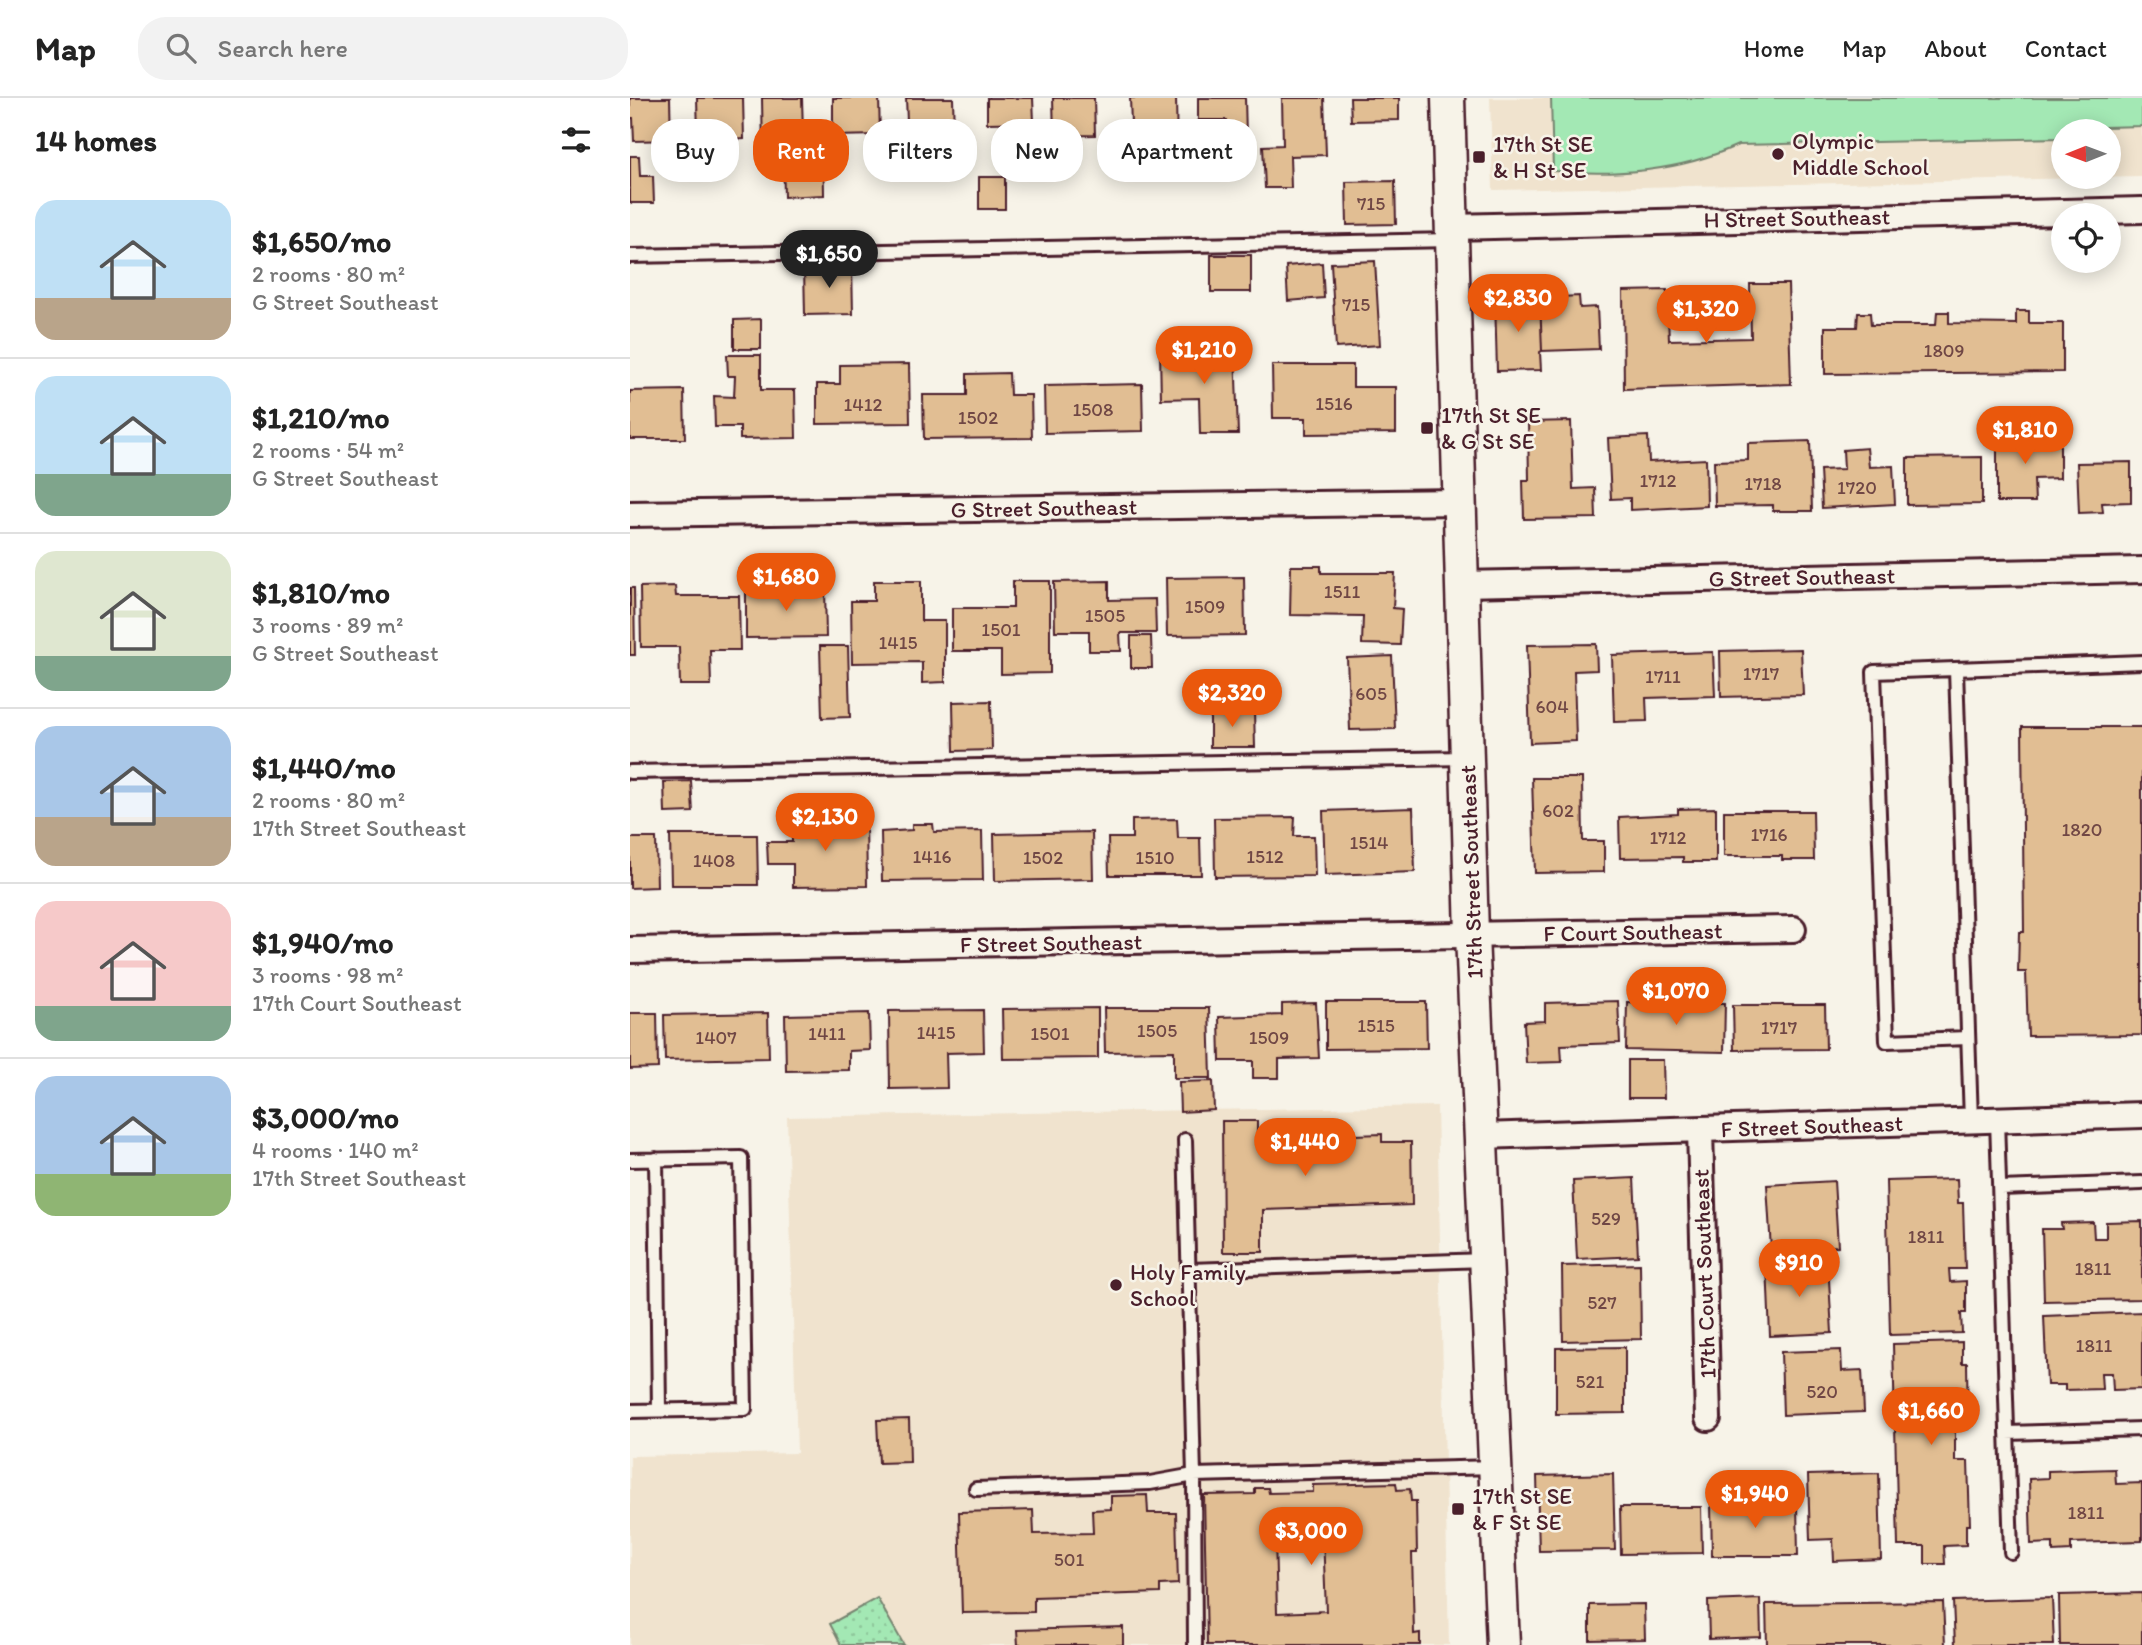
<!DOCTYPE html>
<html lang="en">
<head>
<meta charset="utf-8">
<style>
	body { margin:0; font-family:Itim,sans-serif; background:#f2f2f2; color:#222; height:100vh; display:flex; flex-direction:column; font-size:26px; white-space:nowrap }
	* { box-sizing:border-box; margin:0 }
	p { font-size:23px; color:#767676 }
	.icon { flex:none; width:38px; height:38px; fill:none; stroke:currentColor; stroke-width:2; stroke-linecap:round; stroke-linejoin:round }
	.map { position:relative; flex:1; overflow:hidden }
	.drawer { display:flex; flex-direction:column; background:#fff; width:630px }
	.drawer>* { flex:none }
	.banner { position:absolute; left:21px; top:21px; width:665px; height:63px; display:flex; gap:14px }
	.needle { width:46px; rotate:269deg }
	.tools { position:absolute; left:1421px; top:21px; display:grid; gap:14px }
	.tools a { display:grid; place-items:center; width:70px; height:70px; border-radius:50%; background:#fff; box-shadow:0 4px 18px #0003; font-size:35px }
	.price { position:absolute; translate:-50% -60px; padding:0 16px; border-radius:24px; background:#ea580c; color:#fff; font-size:23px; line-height:46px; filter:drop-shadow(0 2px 4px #0008) }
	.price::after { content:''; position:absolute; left:50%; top:42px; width:21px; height:16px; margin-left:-10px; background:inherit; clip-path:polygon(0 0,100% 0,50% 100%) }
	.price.selected { background:#222; color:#fff }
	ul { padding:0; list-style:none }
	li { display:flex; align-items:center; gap:21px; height:175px; padding:0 35px }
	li+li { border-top:2px solid #e0e0e0 }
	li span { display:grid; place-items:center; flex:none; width:196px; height:140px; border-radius:21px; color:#555 }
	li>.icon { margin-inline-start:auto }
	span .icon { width:84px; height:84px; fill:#fffc; stroke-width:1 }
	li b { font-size:30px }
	h2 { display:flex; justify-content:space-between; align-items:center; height:84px; padding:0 35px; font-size:30px }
	.chip { padding:0 24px; border-radius:28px; background:#fff; box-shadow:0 4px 18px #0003; font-size:24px; line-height:63px }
	.chip.selected { background:#ea580c; color:#fff }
	header { display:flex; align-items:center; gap:42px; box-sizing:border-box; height:98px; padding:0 35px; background:#fff; border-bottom:2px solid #e0e0e0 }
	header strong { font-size:33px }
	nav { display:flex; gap:38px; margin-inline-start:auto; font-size:24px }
	.search { width:490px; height:63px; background:#f2f2f2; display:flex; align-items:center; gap:18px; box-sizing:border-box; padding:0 24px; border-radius:28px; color:#767676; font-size:26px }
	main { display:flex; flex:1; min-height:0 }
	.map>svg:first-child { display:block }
	.built { fill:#f0e3ce; fill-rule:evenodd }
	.grass { fill:url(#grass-dots); stroke:#768470; stroke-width:2 }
	.garden { fill:#a3e8b4; stroke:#768470; stroke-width:2 }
	.building { fill:#e1be93; stroke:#4a1f2b; stroke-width:2; fill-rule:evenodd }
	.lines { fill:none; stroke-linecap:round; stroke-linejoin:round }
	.service-casing { stroke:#4a1f2b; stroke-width:18 }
	.minor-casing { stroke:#4a1f2b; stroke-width:30 }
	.tertiary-casing { stroke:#4a1f2b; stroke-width:37 }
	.service { stroke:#f7f3e8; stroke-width:12 }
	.minor { stroke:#f7f3e8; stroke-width:24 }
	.tertiary { stroke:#f7f3e8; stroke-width:32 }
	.poi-dot { fill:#4a1f2b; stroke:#f7f3e8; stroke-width:2.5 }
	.labels { text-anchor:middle; stroke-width:5; stroke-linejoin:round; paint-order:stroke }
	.number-label { font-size:19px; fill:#704745 }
	.poi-label { font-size:23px; fill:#4a1f2b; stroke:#f7f3e8; text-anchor:start }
	.street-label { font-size:23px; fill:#4a1f2b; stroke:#f7f3e8 }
</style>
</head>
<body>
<header>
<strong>Map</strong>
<div class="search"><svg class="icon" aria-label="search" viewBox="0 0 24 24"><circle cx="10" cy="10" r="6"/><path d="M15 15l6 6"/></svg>Search here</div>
<nav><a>Home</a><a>Map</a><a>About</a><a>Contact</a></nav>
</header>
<main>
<section class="drawer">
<h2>14 homes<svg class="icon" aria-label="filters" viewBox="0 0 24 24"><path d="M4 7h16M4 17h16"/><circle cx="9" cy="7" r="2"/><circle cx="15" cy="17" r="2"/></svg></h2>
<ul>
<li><span style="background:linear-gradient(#bfe0f5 70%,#b9a48a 0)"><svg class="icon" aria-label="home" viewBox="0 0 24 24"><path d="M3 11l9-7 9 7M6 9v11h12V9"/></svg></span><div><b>$1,650/mo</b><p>2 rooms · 80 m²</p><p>G Street Southeast</p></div></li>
<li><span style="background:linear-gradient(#bfe0f5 70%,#7fa58c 0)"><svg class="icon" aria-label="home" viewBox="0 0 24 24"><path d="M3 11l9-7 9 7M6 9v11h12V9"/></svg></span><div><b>$1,210/mo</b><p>2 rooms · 54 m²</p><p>G Street Southeast</p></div></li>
<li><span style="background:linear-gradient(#dfe7d0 75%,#7fa58c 0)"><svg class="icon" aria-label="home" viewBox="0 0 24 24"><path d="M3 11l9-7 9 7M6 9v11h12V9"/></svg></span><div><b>$1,810/mo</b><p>3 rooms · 89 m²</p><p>G Street Southeast</p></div></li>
<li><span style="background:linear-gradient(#a9c7e8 65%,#b9a48a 0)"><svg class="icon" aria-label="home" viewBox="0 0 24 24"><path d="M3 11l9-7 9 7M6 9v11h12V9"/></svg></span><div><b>$1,440/mo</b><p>2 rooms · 80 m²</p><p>17th Street Southeast</p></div></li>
<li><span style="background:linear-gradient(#f6c9c9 75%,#7fa58c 0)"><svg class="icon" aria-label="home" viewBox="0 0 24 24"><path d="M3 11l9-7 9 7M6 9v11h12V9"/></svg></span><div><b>$1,940/mo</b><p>3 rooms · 98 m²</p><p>17th Court Southeast</p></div></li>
<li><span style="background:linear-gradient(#a9c7e8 70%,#8fb573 0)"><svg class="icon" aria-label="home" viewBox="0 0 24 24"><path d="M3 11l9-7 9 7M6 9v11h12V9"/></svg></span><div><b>$3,000/mo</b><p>4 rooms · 140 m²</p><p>17th Street Southeast</p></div></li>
</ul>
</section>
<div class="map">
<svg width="1512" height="1547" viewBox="0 0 1512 1547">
	<defs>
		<pattern id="grass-dots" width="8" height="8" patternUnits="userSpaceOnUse" patternTransform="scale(1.75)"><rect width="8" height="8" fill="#a3e8b4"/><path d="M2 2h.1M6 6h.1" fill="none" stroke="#8ec79b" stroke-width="1.8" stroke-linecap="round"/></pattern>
	</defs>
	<rect width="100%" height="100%" fill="#f7f3e8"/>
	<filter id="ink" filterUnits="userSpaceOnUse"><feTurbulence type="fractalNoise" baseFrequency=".0143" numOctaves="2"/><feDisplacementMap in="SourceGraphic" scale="14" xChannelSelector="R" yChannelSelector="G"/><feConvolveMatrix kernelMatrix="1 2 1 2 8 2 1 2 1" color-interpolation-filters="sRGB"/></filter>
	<g filter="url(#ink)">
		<!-- built -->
		<path class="built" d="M860,0h652v79l-649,13zM1433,33h46v46h-46z
			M807,1008l12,539h-819v-189l167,-3 -10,-336z"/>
		<!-- grass -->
		<path class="grass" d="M247,1500l27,47h-63l-11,-21z"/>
		<!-- garden -->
		<path class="garden" d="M921,0h591v28l-37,1 -1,4h-41v7l-325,7c-59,27 -122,31 -185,26z"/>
		<!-- building -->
		<path class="building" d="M0,0h40l1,42 -37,1 -1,-23h-3z
			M67,0h46l1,41 -20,1 2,25 -41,1 -1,-32h14z
			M132,0h40l1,34 20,-1 1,64 -40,2 -1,-43h-20z
			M203,0h46l1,37 -47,1z
			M276,0h47l1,34h-14l1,11 -33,1z
			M357,0h46l1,24 -47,1z
			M423,0h41l1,37 -41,1z
			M500,0h46l1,51 -45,1z
			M568,0h47l1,38h-18l-1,-16h-29z
			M652,0h42l2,57 -36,1 1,32h-26l-2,-42 20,-1z
			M720,0h49v22l-48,1z
			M317,38h22v31h-22z
			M0,58h9l1,20h13l1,27h-24z
			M349,79h26v32h-26z
			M765,83l1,43 -49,1 -1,-43z
			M581,157h40v37h-40z
			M745,163l5,84 -44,3 -5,-85z
			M692,165l2,35 -36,3 -2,-35z
			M222,167l1,49 -48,1 -1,-49z
			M1120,186h38l3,100 -167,5 -1,-98 44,-1 2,50 82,-2z
			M949,198l1,12 17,-1 2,42 -57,2 -2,-53z
			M910,200l2,53 -2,1 1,18 -44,1 -2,-72z
			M1386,213h13v12h34v49l-238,2v-47h32l1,-14h12l1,12h65l1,-13h12v11l67,1z
			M131,221v30h-27v-29z
			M605,251l3,85h-38l-1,-36 -38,1 -1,-48z
			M97,257h34v35h34l1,48 -56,1v-12h-25l-1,-31 20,1 1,-21h-7z
			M279,266l1,59 -93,1v-40h23v-19z
			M642,267h81v22h43v46l-90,1v-16h-33z
			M379,275l1,22h21l1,43 -108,1 -1,-44h44v-21z
			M512,286l1,47 -98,2 -1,-47z
			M54,292l1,49h-55v-48z
			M941,323l2,68 22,-1 1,30 -72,1 -1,-39h6l-1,-58z
			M1018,338l1,26 57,-3 1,47 -77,4v-12l-19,1 -3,-61z
			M1430,338v42l-26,1 1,23h-38v-65z
			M1180,343l2,70h-39v-6l-58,1 -1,-45 34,-1v-17z
			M1237,350l2,19 24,-1 2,38 -73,4 -2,-38 24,-1 -1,-19z
			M1352,359v47l-75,1v-47z
			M1501,364v40l-29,1 1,9 -24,1 -2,-50z
			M661,468h30v7h74l-2,35 9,1 -2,36 -38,-1 1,-28 -73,-1z
			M614,479l1,58 -78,1 -1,-58z
			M244,483h47v40h24v61l-23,1v-21l-70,1 -1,-62h23z
			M383,483h37v92l-49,1v-23h-49v-43h61z
			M479,483v19l46,-1 1,34h-36l1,18h-32v-20h-34l-1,-49z
			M45,488l1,10h63l1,54h-30l1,35h-31l-1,-38h-38l-1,-60z
			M195,489l1,50 -80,1v-50z
			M0,490h4l1,67h-5z
			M501,538h20l1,32h-21z
			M966,546l1,26 -23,1 2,70 -46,2 -3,-98z
			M190,548h28l2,71 -28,1z
			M1171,551l2,46 -82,2 -1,-46z
			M1083,554l2,44 -69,2 1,23 -33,1 -2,-67z
			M762,558l3,73 -45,1 -3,-72z
			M361,603l1,49 -38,1 -1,-49z
			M580,612h44l1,37h-45z
			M1392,629h120v308l-114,1 -2,-64h-8l1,-40h5z
			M902,680h50l1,63h21v31l-69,1z
			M61,683l2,31 -28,1 -1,-31z
			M783,710l2,64 -90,3 -2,-64z
			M1086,710v54h-33v-5l-63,1 -1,-41 59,-3v-5z
			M1094,713h89l1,49h-32v-4h-58z
			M665,719l-1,19h20l1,40 -100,1 -1,-59z
			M236,721l1,67 -74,1v-23h-25l-1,-22h25v-22z
			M547,721l1,19h22l1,37h-92l-1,-37h24v-18z
			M282,726h21l1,8 48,-1 1,49 -101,1 -1,-49 31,-2z
			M462,734l1,47 -98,2 -1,-47z
			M40,737h87l1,50h-87z
			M0,740h26l1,49 -27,1z
			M988,903l2,42 -59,2 1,17 -36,1 -2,-41 21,-1v-18z
			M696,904h100l1,46 -101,1z
			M997,904l98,1 -1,49 -98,-2z
			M686,905l3,55 -40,1v19h-26v-17h-33l-1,-44 63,-2v-11z
			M1103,907h92l1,44 -92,1z
			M468,910v50l-95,1 -1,-50z
			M474,910h105l2,70h-37v-27l-69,1z
			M353,912l1,42 -38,1 1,35 -57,1 -1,-78z
			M0,915h27l1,55 -28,1z
			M138,915l1,45 -104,2 -1,-45z
			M239,915l1,37 -21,1v19l-63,1 -1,-56z
			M998,962h35l1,38h-36z
			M583,983l1,29 -34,2 -1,-30z
			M592,1023h35v24l40,-1v-7l85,-3v8h29l1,63 -149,5v42h-40z
			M1004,1080l4,78 -61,3 -4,-78z
			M1327,1081l1,24h5l2,66h-16l1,13 16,-1v32h-5l1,20 -72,2 -4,-154z
			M1204,1083l4,65 -67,4 -4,-65z
			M1512,1123v78l-98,2 -2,-72h20l-1,-6 32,-1 1,16h12v-16z
			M1198,1164l4,71 -62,3 -3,-71z
			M1010,1166l1,75 -78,2 -1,-75z
			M1512,1214v77l-29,1 -1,-17h-11l1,16 -37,1v-5h-18l-3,-69z
			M1332,1244v21h5l1,66h-13v32h13l2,64h-4v20l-22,1 1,18h-20v-18h-27l-5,-202z
			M995,1249v66l-69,1v-66z
			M1211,1252l1,21 20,-1 2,42 -81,3 -2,-63z
			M279,1321l1,43 -31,1 -2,-43z
			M1485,1371l1,15 26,-1v58l-71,2v8l-18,1v-9l-22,1 -2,-65 19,-1v-7z
			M1249,1375l2,86 -47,2 -1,-22 -23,1 -2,-65z
			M983,1376l2,76 -76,1 -2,-75z
			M766,1385l1,7 13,-1 1,12h5l1,52h-5l2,81 6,-1v12h-213l-3,-150 51,-1v-6h13l1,5 44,-1v-7zM693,1438l3,75 -49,2 -2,-76z
			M517,1397l1,18h28l2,71 -18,1v8l-126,4v15l-72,1 -3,-101 74,-2 1,24 59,-1 -1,-23 19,-1v-13z
			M1167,1405l1,53h-86l-1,-52z
			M990,1409h81l1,46 -81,1z
			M1512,1495v52h-82l-1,-50z
			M1422,1500l2,47h-99l-2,-44z
			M1130,1501l1,38 -52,2 -1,-38z
			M1313,1504l2,43h-178l-1,-41z
			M1014,1506l1,35 -55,1v-35z
			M493,1529v18h-105l-1,-15z"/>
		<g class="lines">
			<!-- service casing -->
			<g class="service-casing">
				<path id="service" d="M0,158l822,-16
					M1326,571l15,452
					M0,674l836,-14
					M1338,940l-81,3 -13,-369 268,-10
					M1367,1022l14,432
					M555,1042l9,335 1,170
					M26,1061l3,251
					M0,1062l111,-2 4,251 -115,2
					M1370,1090l142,-5
					M559,1172l297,-10
					M1377,1335l135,-4
					M346,1391l174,-6 44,-8 301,-8"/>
			</g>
			<!-- minor casing -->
			<g class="minor-casing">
				<path id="minor" d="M822,129l690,-17
					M0,416l829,-12
					M831,486l681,-14
					M0,852l1163,-21
					M1070,1032l8,288
					M852,1038l660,-21"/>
			</g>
			<!-- tertiary casing -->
			<g class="tertiary-casing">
				<path id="tertiary" d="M818,0l24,837 31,710"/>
			</g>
			<!-- service -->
			<use href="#service" class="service"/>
			<!-- minor -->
			<use href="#minor" class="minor"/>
			<!-- tertiary -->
			<use href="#tertiary" class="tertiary"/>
		</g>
	</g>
	<!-- markers -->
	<g class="poi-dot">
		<circle cx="1148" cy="56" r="7"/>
		<rect x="842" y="52" width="14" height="14" rx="3.5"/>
		<rect x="790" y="323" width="14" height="14" rx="3.5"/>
		<circle cx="486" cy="1187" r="7"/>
		<rect x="821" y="1404" width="14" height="14" rx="3.5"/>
	</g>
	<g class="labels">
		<!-- number labels -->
		<g class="number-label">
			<text x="741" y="112">715</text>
			<text x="726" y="213">715</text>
			<text x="1314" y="259">1809</text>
			<text x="704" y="312">1516</text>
			<text x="233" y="313">1412</text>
			<text x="463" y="318">1508</text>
			<text x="348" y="326">1502</text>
			<text x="1028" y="389">1712</text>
			<text x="1133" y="392">1718</text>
			<text x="1227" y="396">1720</text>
			<text x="712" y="500">1511</text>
			<text x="575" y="515">1509</text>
			<text x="475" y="524">1505</text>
			<text x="371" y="538">1501</text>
			<text x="268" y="551">1415</text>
			<text x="1131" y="582">1717</text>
			<text x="1033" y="585">1711</text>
			<text x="741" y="602">605</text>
			<text x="922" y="615">604</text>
			<text x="928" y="719">602</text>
			<text x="1452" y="738">1820</text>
			<text x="1139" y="743">1716</text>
			<text x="1038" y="746">1712</text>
			<text x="739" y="751">1514</text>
			<text x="302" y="765">1416</text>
			<text x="635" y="765">1512</text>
			<text x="413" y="766">1502</text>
			<text x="525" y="766">1510</text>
			<text x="84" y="769">1408</text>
			<text x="746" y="934">1515</text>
			<text x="1149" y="936">1717</text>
			<text x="527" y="939">1505</text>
			<text x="306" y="941">1415</text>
			<text x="197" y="942">1411</text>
			<text x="420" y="942">1501</text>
			<text x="86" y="946">1407</text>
			<text x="639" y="946">1509</text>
			<text x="976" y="1127">529</text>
			<text x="1296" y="1145">1811</text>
			<text x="1463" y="1177">1811</text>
			<text x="972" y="1211">527</text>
			<text x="1464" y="1254">1811</text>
			<text x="960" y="1290">521</text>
			<text x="1192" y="1300">520</text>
			<text x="1456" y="1421">1811</text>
			<text x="439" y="1468">501</text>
		</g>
		<!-- poi labels -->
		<g class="poi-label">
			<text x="1162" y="51">Olympic<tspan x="1162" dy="26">Middle School</tspan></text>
			<text x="863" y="54">17th St SE<tspan x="863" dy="26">&amp; H St SE</tspan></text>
			<text x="811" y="325">17th St SE<tspan x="811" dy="26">&amp; G St SE</tspan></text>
			<text x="500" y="1182">Holy Family<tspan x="500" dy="26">School</tspan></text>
			<text x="842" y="1406">17th St SE<tspan x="842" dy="26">&amp; F St SE</tspan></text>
		</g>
		<!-- street labels -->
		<g class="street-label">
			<text transform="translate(1167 120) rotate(-1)" y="8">H Street Southeast</text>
			<text transform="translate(414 410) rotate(-1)" y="8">G Street Southeast</text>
			<text transform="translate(1172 479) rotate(-1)" y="8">G Street Southeast</text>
			<text transform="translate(841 774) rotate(-92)" y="8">17th Street Southeast</text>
			<text transform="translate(1003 834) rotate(-1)" y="8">F Court Southeast</text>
			<text transform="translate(421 845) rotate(-1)" y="8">F Street Southeast</text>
			<text transform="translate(1182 1028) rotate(-2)" y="8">F Street Southeast</text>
			<text transform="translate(1074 1176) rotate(-92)" y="8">17th Court Southeast</text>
		</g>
	</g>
</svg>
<div class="tools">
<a><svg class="needle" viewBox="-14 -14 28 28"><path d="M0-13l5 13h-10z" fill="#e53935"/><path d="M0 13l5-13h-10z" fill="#767676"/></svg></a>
<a><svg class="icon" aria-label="locate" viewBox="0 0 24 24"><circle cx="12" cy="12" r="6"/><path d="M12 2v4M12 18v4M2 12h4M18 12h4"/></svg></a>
</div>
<b class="price selected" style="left:199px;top:192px">$1,650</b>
<b class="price" style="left:888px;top:236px">$2,830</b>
<b class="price" style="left:1076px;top:247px">$1,320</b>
<b class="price" style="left:574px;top:288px">$1,210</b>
<b class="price" style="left:1395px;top:368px">$1,810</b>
<b class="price" style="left:156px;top:515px">$1,680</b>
<b class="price" style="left:602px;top:631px">$2,320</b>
<b class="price" style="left:195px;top:755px">$2,130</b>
<b class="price" style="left:1046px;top:929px">$1,070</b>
<b class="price" style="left:675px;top:1080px">$1,440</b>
<b class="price" style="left:1169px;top:1201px">$910</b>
<b class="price" style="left:1301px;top:1349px">$1,660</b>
<b class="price" style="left:1125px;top:1432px">$1,940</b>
<b class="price" style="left:681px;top:1469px">$3,000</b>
<div class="banner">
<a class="chip">Buy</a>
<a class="chip selected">Rent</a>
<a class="chip">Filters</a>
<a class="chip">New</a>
<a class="chip">Apartment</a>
</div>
</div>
</main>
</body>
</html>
